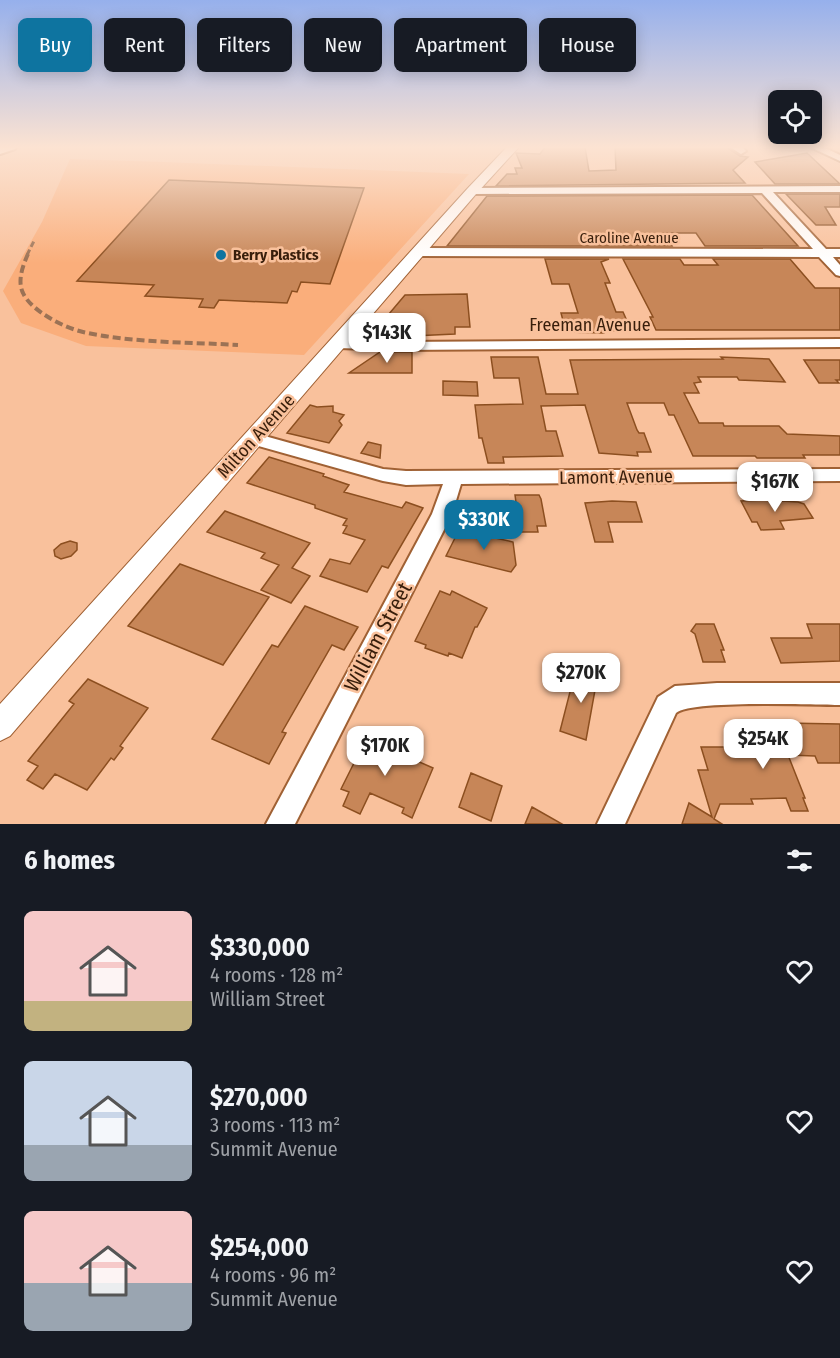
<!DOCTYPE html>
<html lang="en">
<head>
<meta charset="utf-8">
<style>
	body { margin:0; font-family:"Fira Sans Condensed",sans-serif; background:#20242c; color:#f1f3f6; height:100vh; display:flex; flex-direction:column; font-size:22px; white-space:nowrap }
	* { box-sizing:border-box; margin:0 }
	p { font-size:20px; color:#9ea1a6 }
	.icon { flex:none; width:33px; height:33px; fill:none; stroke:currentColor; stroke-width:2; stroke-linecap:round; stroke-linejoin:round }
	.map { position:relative; height:824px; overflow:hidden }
	.drawer { display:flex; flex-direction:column; background:#171b24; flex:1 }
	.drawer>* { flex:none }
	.top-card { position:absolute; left:18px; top:18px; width:804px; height:54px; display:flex; gap:12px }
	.tools { position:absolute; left:768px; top:90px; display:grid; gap:12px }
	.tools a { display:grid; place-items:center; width:54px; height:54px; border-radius:9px; background:#171b24; box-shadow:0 3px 15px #0003; font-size:30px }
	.price { position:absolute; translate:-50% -51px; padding:0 14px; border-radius:12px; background:#fff; color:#222; font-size:20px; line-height:39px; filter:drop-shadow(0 2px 3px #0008) }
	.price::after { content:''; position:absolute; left:50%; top:36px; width:18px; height:14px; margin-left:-9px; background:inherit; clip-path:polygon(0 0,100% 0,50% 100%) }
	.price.active { background:#0e74a0; color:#fff }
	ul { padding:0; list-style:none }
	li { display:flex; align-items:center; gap:18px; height:150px; padding:0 24px }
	li span { display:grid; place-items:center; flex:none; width:168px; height:120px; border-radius:9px; color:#555 }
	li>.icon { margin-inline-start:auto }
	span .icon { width:72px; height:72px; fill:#fffc; stroke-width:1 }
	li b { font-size:26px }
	h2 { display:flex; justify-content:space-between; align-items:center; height:72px; padding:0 24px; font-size:26px }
	.chip { padding:0 21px; border-radius:9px; background:#171b24; box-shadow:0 3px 15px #0003; font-size:21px; line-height:54px }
	.chip.active { background:#0e74a0; color:#fff }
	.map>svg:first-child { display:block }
	.built { fill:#faae7b }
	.building { fill:#c78658; stroke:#8c4f20; stroke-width:1.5 }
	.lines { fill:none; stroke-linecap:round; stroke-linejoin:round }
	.minor-casing { stroke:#a06134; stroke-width:4 }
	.major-casing { stroke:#a06134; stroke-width:2 }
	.minor { fill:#fff; fill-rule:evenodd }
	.major { fill:#fff; fill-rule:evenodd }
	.rail-far1 { stroke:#9b7255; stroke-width:3; stroke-dasharray:6 3; stroke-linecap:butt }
	.rail { stroke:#9b7255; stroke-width:4; stroke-dasharray:8 4; stroke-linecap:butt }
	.poi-dot { fill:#0e74a0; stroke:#f9c19c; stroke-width:2 }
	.labels { text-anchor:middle; stroke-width:5; stroke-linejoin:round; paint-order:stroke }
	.far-street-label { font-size:15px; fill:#381e0b; stroke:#f9c19c }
	.far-poi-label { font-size:15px; font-weight:bold; fill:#381e0b; stroke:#f9c19c; text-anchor:start }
	.street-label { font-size:18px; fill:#381e0b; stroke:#f9c19c }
	.near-street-label { font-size:21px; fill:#381e0b; stroke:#f9c19c }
</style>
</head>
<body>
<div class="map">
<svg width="840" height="824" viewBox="0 0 840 824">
	<rect width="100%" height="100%" fill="#f9c19c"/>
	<!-- built -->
	<path class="built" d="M70,159l93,3 306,12 -165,181 -218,-9 -65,-23 -18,-32 39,-69z"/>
	<!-- building -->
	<path class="building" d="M545,147h40l4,24 27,-1 -1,-23h111l14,9 8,1 -15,13 12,13 -249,3 11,-12h10l-2,-6h7l-6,-15 24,1z
		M807,153l33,31h-65l-20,-22z
		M169,180l195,8 -34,96 -29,-2 -4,10 -5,-1 -5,12 -68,-3 -5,8 -15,-1 4,-8 -58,-3 9,-11 -77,-4z
		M786,194h54v13h-15l11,18h-20z
		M752,195l46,51h-93l-9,-13h-32l8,13h-225l40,-50z
		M545,259h64l-8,3 9,21h-5l11,29h7l8,18 -27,1v2l-38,-1 -5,-19h17l-9,-29h-17z
		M623,259h57l4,6h34l-5,-6h77l25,29h25v42h-184l-6,-13h3z
		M467,294l3,33h-15v7l-43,2v4l-36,-1 -4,-5 33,-39z
		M380,352h32v21h-63z
		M491,357h47l8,37h32l-8,-34 153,-1 -2,-2 48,2 16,23 -46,-2 -2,-3h-39l3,5 -7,1 5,10h-15l15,30h24l1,3h55l8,8 53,2v19h-37l2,3h-48l-2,-2h-62l-19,-41h-5l-5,-12h-37l10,27 2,3h5l7,19h-14l1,4 -39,-3 -14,-48 -44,1 5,25h10l7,25 -60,1 1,6h-16l-6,-25h-3l-4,-33 48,-1 -4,-26h-25z
		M804,360h36v20h-4l3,3h-20z
		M443,381l34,1 1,14 -35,-1z
		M310,405l7,2 16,-1v6l11,3 -5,6 3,4 -13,18 -42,-10z
		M368,442l13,3 -1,13 -19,-5z
		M269,457l55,17 -1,2 26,9 -5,7 58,16 4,-6 17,6 -35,60 -6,-2 -15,26 -47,-16 10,-17 20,5 15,-24 -22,-7 4,-7 -4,-1 4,-6 -32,-11v-3l-68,-22z
		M515,495h24l2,4 5,27h-9l1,6h-18z
		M764,500l34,2 6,2 9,14 -33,3 4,8 -23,1 -4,-8h-5l-11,-21z
		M612,501l24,1 6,20h-34l5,20h-18l-10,-39z
		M225,511l85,32 -18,25 18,8 -19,27 -30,-13 18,-25 -18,-7 4,-5 -58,-21z
		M459,530l54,12 3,23 -5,7 -65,-16z
		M70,541l7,2v7l-6,6 -10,3 -6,-3 -1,-6 7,-6z
		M180,564l89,33 -46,68 -95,-39z
		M440,591l10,4 2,-4 35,17 -10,19h-2l-13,31 -13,-5 -1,3 -23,-8 1,-3 -11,-4z
		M305,606l53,21 -14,23 -12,-5 -50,87 4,1 -17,31 -57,-25 60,-94 6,2z
		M696,624h18l10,26h-3l4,12h-22l-8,-28 -4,-3z
		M807,624h33v37l-59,2 -10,-25h41z
		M583,663l16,5 -13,72 -26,-9 12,-47 7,1z
		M88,679l60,29 -28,38 3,2 -9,12 -3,-2 -24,32 -32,-16 -12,15 -16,-9 11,-14 -10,-5 46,-57 -5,-3z
		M784,723l56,1v39h-22l-3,-7 -27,-1 17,43h-2l5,13h-17l-5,-13 -35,1 2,5h-33l-6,15 8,5h-40l7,-21 23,14 -14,-47h10l-7,-23h32l1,3 29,-1 -4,-8 31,-1z
		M369,733l24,10 -3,6 43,19 -21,50 -10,-5 2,-5 -34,-15 -10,21 -17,-8 6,-14 -8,-3z
		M471,773l31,13 -11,35 -32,-14z
		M532,807l30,17h-37z"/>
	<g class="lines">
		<!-- minor casing -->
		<g class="minor-casing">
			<path id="minor" d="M16,147l-1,2 -15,5v-6z
				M730,147h12l4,4 -5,3z
				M810,147h13l17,8v6z
				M840,186v6h-67l53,57h14v8h-7l7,8v11l-4,-1 -17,-18 -400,-1 -6,-4 6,-4 394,1 -51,-56 -290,1 -5,-3 5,-3z
				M840,339v8l-444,3 -57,-2 -7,-4 7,-4 57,2z
				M254,433l129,36 23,2 434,-2v12l-379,3 -9,30 -157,310h-29l166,-310 11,-30 -37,1 -23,-4 -135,-38 -3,-4 3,-4z
				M717,683h123v22c-27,0 -149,-5 -164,8l-51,111h-28l61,-127 17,-11z"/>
		</g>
		<!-- major casing -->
		<g class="major-casing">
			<path id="major" d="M507,147h12l-43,47 -466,542 -10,5v-37l468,-516z"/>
		</g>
		<!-- minor -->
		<use href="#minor" class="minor"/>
		<!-- major -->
		<use href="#major" class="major"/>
		<!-- rail-far1 -->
		<path class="rail-far1" d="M27,255l7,-14"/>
		<!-- rail -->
		<path class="rail" d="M28,254c-5,11 -11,27 -5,39 8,18 42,35 60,39 50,11 104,10 155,13"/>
	</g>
	<!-- sky -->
	<linearGradient id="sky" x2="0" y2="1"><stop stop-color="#96b0ec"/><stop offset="0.56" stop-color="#fce3d2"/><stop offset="1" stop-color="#fce3d2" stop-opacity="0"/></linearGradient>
	<rect width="840" height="263" fill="url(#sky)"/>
	<!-- markers -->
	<circle class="poi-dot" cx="221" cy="255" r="6"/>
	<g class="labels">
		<!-- far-street labels -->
		<g class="far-street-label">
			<text x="629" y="243">Caroline Avenue</text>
		</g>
		<!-- far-poi labels -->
		<g class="far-poi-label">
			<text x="233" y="260">Berry Plastics</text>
		</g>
		<!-- street labels -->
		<g class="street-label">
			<text x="590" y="331">Freeman Avenue</text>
			<text transform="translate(256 436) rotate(-48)" y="6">Milton Avenue</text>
			<text transform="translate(616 477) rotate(-1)" y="6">Lamont Avenue</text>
		</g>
		<!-- near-street labels -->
		<g class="near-street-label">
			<text transform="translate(378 637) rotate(-62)" y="7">William Street</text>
		</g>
	</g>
</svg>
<div class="tools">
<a><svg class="icon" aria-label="locate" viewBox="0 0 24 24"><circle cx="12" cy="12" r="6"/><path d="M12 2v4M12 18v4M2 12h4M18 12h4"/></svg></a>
</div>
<b class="price" style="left:387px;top:364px">$143K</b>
<b class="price" style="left:775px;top:513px">$167K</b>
<b class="price active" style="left:484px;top:551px">$330K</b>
<b class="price" style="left:581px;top:704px">$270K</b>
<b class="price" style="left:763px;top:770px">$254K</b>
<b class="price" style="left:385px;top:777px">$170K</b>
<div class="top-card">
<a class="chip active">Buy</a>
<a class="chip">Rent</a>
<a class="chip">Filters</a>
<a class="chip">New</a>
<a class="chip">Apartment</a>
<a class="chip">House</a>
</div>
</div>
<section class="drawer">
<h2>6 homes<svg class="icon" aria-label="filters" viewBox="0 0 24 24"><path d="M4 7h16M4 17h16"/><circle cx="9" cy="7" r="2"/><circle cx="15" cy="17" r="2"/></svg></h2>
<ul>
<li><span style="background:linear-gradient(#f6c9c9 75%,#c2b280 0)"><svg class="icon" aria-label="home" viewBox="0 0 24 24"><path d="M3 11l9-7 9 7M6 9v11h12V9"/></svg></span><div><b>$330,000</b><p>4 rooms · 128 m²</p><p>William Street</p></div><svg class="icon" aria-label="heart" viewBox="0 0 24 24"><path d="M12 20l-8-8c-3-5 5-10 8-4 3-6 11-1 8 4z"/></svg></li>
<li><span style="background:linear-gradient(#c9d6e8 70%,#9aa5b1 0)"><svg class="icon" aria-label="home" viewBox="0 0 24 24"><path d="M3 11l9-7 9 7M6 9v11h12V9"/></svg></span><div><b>$270,000</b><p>3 rooms · 113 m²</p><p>Summit Avenue</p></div><svg class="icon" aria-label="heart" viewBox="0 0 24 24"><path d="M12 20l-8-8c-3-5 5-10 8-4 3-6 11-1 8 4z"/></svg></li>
<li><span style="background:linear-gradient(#f6c9c9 60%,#9aa5b1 0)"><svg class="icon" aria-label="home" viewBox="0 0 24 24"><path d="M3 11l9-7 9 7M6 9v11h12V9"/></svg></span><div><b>$254,000</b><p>4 rooms · 96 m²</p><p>Summit Avenue</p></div><svg class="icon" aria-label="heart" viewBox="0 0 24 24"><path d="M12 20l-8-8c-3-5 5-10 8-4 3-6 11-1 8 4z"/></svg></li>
</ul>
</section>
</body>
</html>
